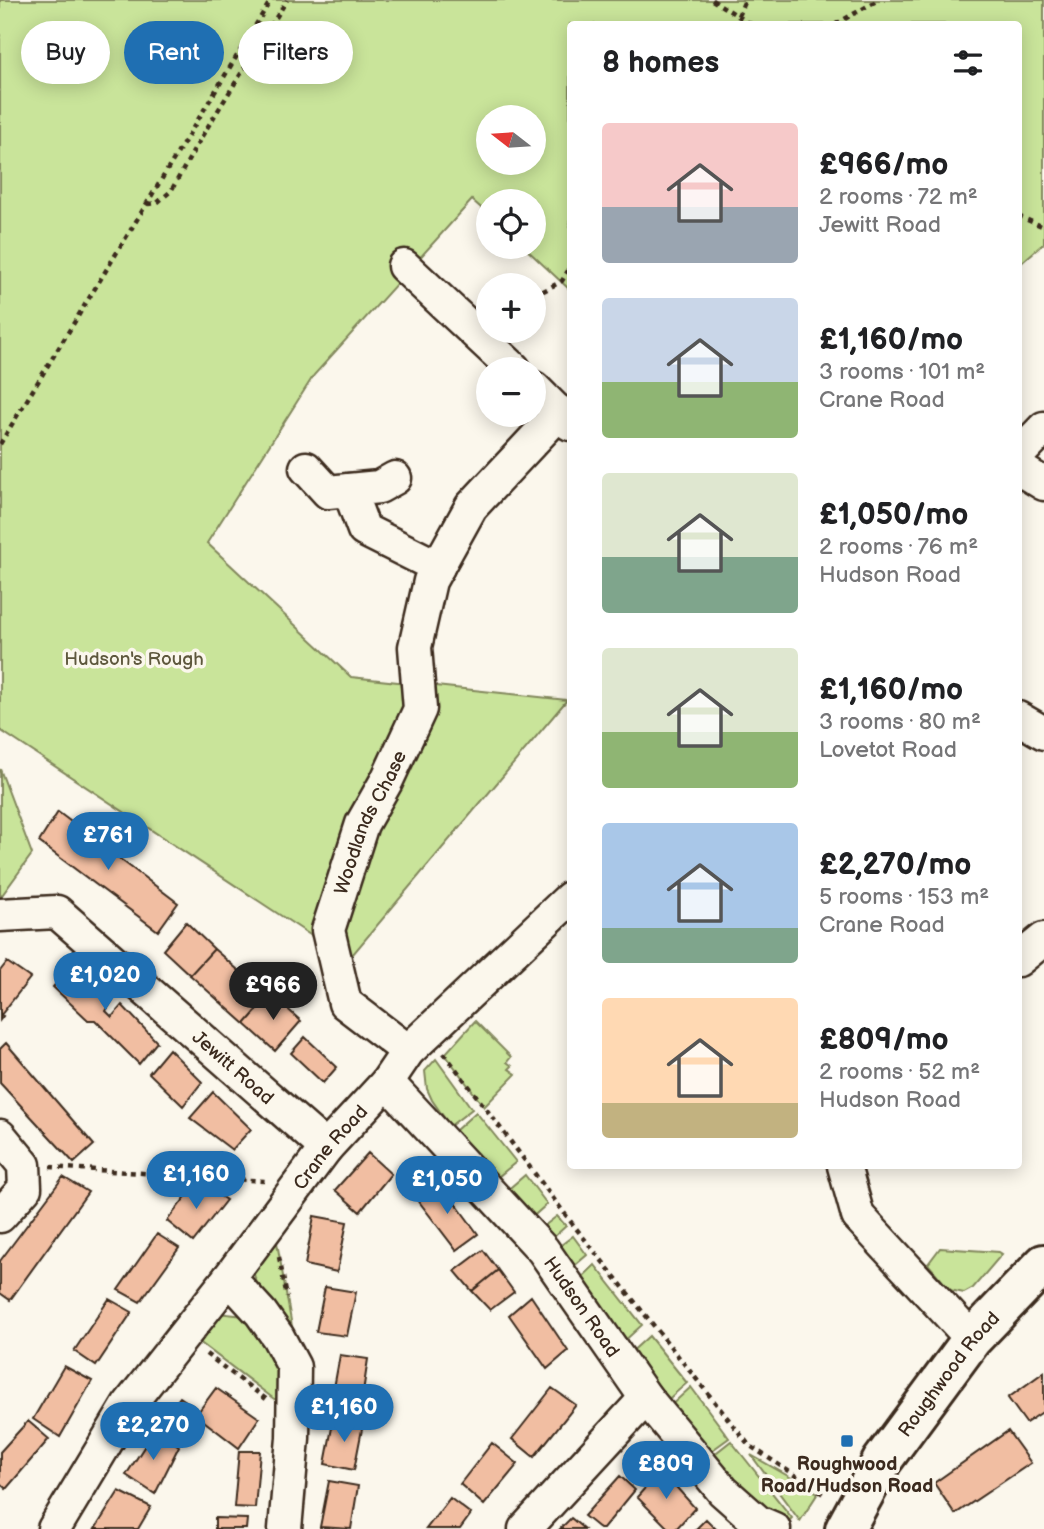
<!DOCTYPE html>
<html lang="en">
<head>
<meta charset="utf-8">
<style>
	body { margin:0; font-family:"Balsamiq Sans",sans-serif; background:#f2f2f2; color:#202124; height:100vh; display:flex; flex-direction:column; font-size:26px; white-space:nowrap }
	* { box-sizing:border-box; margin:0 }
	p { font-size:23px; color:#757577 }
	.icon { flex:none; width:38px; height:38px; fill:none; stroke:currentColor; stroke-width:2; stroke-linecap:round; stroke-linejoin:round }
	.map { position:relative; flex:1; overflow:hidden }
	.drawer { position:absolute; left:567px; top:21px; width:455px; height:1148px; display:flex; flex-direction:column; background:#fff; border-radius:7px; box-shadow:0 4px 18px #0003 }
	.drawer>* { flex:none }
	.banner { position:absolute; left:21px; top:21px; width:441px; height:63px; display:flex; gap:14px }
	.needle { width:46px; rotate:287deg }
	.controls { position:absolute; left:476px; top:105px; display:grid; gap:14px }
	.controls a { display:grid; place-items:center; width:70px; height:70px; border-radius:50%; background:#fff; box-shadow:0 4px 18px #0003; font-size:35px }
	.price { position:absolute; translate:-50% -60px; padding:0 16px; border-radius:24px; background:#1f6fb2; color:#fff; font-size:23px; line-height:46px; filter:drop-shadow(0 2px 4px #0008) }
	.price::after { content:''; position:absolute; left:50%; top:42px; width:21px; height:16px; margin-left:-10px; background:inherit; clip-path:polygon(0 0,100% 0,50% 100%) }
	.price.active { background:#222; color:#fff }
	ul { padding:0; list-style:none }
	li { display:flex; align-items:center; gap:21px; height:175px; padding:0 35px }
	li span { display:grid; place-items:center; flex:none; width:196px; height:140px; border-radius:7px; color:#555 }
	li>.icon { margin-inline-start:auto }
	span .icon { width:84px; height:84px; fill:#fffc; stroke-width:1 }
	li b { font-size:30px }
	h2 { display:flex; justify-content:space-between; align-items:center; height:84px; padding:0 35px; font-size:30px }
	.pill { padding:0 24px; border-radius:32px; background:#fff; box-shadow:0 4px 18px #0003; font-size:24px; line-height:63px }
	.pill.active { background:#1f6fb2; color:#fff }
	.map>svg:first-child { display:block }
	.green { fill:#c9e49a; stroke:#82875c; stroke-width:2; fill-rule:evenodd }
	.building { fill:#f1bea2; stroke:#3b2a1e; stroke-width:2 }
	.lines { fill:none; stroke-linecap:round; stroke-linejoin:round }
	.street-casing { stroke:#3b2a1e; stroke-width:37 }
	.secondary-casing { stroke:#3b2a1e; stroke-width:44 }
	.path { stroke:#3b2a1e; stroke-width:4.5; stroke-dasharray:5 5; stroke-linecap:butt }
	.street { stroke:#fbf7ec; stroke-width:32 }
	.secondary { stroke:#fbf7ec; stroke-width:38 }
	.poi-dot { fill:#1f6fb2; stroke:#fbf7ec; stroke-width:2.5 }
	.labels { text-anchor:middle; stroke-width:7; stroke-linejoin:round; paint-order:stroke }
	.park-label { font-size:19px; fill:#5e583d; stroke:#fbf7ec }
	.street-label { font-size:19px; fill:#3b2a1e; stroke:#fbf7ec }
	.poi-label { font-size:19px; font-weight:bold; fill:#3b2a1e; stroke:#fbf7ec }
</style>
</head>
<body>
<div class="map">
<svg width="1044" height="1529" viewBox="0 0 1044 1529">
	<rect width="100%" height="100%" fill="#fbf7ec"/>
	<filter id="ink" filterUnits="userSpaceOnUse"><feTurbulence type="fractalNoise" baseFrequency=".0143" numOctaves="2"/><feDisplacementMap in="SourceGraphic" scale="14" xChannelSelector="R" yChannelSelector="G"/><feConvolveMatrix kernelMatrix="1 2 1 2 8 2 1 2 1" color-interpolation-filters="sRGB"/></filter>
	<g filter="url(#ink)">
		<!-- green -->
		<path class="green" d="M0,0h1044v243l-25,22 -1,-241h-448v266l-46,-43h10v-46h-46v13l-16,-14 -158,175 -107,168 144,134 216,23 -219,260 -348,-230zM488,117h46v46h-46z
			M0,769l32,85 -32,44z
			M475,1021l36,36 -4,5 5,4 -3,3 7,5 -32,33 -39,-53z
			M436,1059l36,50 -22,17 -18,-26 -5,-11 -2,-18z
			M476,1112l40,50 -23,19 -38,-50z
			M525,1175l22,29 -20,18 -23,-29z
			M557,1216l9,10 -21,19 -10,-12z
			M573,1236l14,19 -20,17 -15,-20z
			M276,1237l17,95c-8,-17 -47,-49 -38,-67 4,-10 14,-19 21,-28z
			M940,1248l59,4 3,2 -29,34 -9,5 -14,-3 -22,-26z
			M595,1265l47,60 -21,19 -47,-59z
			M218,1313l26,3 11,6 25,52 3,29 -9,-4 -76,-58z
			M649,1336l38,47 -23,20 -36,-48z
			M691,1387l38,51 -22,16 -39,-46z
			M731,1441l61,77 -3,3c-31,-13 -56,-39 -77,-65z
			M751,1455l67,38 -18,28z"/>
		<!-- building -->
		<path class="building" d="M58,812l120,91 -20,28 -119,-89z
			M186,922l28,27 -24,26 -27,-25z
			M214,949l55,48 -24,27 -55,-49z
			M7,962l23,16 -29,37 2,1 -3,4v-49z
			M75,962l39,36 -8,13 6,6 10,-12 35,37 -18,22 -44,-44h-7l-35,-33z
			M271,994l30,27 -26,30 -30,-27z
			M305,1037l32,30 -14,16 -32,-30z
			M6,1043l88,102 -20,18 -74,-80v-34z
			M169,1049l33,33 -19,24 -34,-33z
			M213,1092l38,37 -19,21 -42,-32z
			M368,1153l23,21 -31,38 -25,-22z
			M63,1177l25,15 -78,108 -10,-7v-32z
			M198,1181l28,19 -33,42 -26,-21z
			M439,1181l39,53 -22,16 -39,-51z
			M314,1216l33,6 -10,50 -32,-7z
			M157,1234l22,14 -39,54 -22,-12z
			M483,1250l15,20 -26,21 -17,-20z
			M498,1270l16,22 -24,18 -18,-19z
			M325,1287l31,5 -9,44 -31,-4z
			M531,1296l37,55 -21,18 -38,-54z
			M109,1299l23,13 -36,54 -22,-15z
			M340,1355l28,4 -7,46 -29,-6z
			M64,1366l28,15 -32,56 -27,-18z
			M1044,1372v39l-18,12 -18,-25z
			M216,1388l43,30 -20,30 -43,-33z
			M552,1388l24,17 -42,52 -22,-18z
			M180,1397l16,11 -18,29 -19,-13z
			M334,1417l29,7 -9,46 -29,-6z
			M28,1421l21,18 -43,50 -6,-6v-31z
			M155,1430l24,16 -24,48 -29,-19z
			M1008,1431l23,32 -76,51 -21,-31z
			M492,1443l26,21 -34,41 -24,-21z
			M239,1451h21l-5,57 -21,-1z
			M661,1470l34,38 -19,21h-7l-32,-32z
			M620,1476l15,14 -32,39h-3l-16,-13z
			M329,1481l29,5 -7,43 -31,-2z
			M119,1491l32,16 -13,22h-43z
			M450,1498l21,16 -11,15h-34z
			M215,1518l32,1 -1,10h-31z
			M571,1518l13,11h-24z
			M706,1519l10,10h-20z"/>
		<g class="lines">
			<!-- street casing -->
			<g class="street-casing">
				<g id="street">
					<path d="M404,266l110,103"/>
					<path d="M534,388l36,36"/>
					<path d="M1018,455l26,-27"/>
					<path d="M306,468l22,24 51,-5 16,-9"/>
					<path d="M1018,468l26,16"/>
					<path d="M349,490l15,40 74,37"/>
					<path d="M1018,718l26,15"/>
					<path id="s1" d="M0,915l57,-3 269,236"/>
					<path d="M1018,960l26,-21"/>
					<path id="s2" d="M408,1051l-63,-48 -17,-73 34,-106 25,-44 33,-71 -5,-62 15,-66 41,-74 89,-95"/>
					<path id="s3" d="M387,1082l156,168 103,148 77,93 35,31 16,7"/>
					<path d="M0,1136l24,29 1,23 -25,28"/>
					<path d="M844,1166l14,50 114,123"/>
					<path d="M229,1278l32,35 17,24 16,30 -1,71 -8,91"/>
					<path id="s4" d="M54,1529l74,-123 101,-128 97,-130 61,-66 21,-31 162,-153"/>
					<path d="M525,1529l121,-131"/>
				</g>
			</g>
			<!-- secondary casing -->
			<g class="secondary-casing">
				<g id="secondary">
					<path id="s5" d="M845,1529l37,-68 90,-122 72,-75"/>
				</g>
			</g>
			<!-- path -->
			<path class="path" d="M712,0l39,24
				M738,16l7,-16
				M836,24l42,-24
				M148,204l9,-1 14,-12 31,-55 85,-136
				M1018,216l26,11
				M534,296l28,-15 8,-14
				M0,444l271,-444
				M444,1053l127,169 178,223 77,51
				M50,1167l215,14
				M279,1257l8,40
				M206,1354l60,45"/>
			<!-- street -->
			<use href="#street" class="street"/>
			<!-- secondary -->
			<use href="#secondary" class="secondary"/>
		</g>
	</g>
	<!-- markers -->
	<rect class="poi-dot" x="840" y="1434" width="14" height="14" rx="3.5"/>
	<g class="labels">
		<!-- park labels -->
		<g class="park-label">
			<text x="134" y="665">Hudson's Rough</text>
		</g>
		<!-- street labels -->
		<g class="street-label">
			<text dy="7" stroke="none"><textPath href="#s2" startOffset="270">Woodlands Chase</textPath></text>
			<text dy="7" stroke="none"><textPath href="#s1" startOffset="292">Jewitt Road</textPath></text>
			<text dy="7" stroke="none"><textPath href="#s4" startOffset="472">Crane Road</textPath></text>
			<text dy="7" stroke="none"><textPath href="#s3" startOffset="298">Hudson Road</textPath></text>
			<text dy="7" stroke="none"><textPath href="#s5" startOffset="187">Roughwood Road</textPath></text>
		</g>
		<!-- poi labels -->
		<g class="poi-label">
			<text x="847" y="1470">Roughwood<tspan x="847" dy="22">Road/Hudson Road</tspan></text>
		</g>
	</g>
</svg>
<div class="controls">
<a><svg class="needle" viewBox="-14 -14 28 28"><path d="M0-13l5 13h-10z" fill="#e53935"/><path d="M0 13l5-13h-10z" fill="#757577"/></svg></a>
<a><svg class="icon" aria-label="locate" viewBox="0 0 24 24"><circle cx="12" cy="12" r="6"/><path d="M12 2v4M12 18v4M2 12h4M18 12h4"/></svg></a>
<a>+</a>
<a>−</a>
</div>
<b class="price" style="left:108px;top:872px">£761</b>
<b class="price" style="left:105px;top:1012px">£1,020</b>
<b class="price active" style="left:273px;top:1022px">£966</b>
<b class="price" style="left:196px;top:1211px">£1,160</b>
<b class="price" style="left:447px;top:1216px">£1,050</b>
<b class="price" style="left:344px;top:1444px">£1,160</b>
<b class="price" style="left:153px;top:1462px">£2,270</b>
<b class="price" style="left:666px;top:1501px">£809</b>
<div class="banner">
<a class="pill">Buy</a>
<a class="pill active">Rent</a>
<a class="pill">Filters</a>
</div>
<section class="drawer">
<h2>8 homes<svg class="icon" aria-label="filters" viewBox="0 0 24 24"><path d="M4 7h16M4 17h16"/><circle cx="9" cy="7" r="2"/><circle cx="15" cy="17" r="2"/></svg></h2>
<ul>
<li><span style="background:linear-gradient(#f6c9c9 60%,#9aa5b1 0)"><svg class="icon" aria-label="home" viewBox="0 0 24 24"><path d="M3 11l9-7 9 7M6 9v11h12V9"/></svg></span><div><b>£966/mo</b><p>2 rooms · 72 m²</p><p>Jewitt Road</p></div></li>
<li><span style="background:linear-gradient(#c9d6e8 60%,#8fb573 0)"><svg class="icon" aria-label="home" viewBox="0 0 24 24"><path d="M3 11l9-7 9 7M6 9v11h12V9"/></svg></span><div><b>£1,160/mo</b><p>3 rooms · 101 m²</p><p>Crane Road</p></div></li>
<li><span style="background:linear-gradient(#dfe7d0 60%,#7fa58c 0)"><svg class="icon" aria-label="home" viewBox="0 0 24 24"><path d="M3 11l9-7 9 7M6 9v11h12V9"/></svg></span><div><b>£1,050/mo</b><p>2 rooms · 76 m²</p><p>Hudson Road</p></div></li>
<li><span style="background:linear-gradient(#dfe7d0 60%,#8fb573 0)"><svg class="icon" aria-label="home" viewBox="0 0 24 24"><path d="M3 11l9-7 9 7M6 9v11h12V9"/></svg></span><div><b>£1,160/mo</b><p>3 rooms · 80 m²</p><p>Lovetot Road</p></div></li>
<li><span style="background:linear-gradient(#a9c7e8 75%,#7fa58c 0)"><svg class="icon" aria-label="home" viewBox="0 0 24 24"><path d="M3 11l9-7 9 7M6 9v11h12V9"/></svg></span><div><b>£2,270/mo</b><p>5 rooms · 153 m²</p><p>Crane Road</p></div></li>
<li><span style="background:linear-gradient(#ffd9b3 75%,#c2b280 0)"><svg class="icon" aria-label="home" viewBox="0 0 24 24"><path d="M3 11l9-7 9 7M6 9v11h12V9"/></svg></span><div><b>£809/mo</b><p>2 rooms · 52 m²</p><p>Hudson Road</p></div></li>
</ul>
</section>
</div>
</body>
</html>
